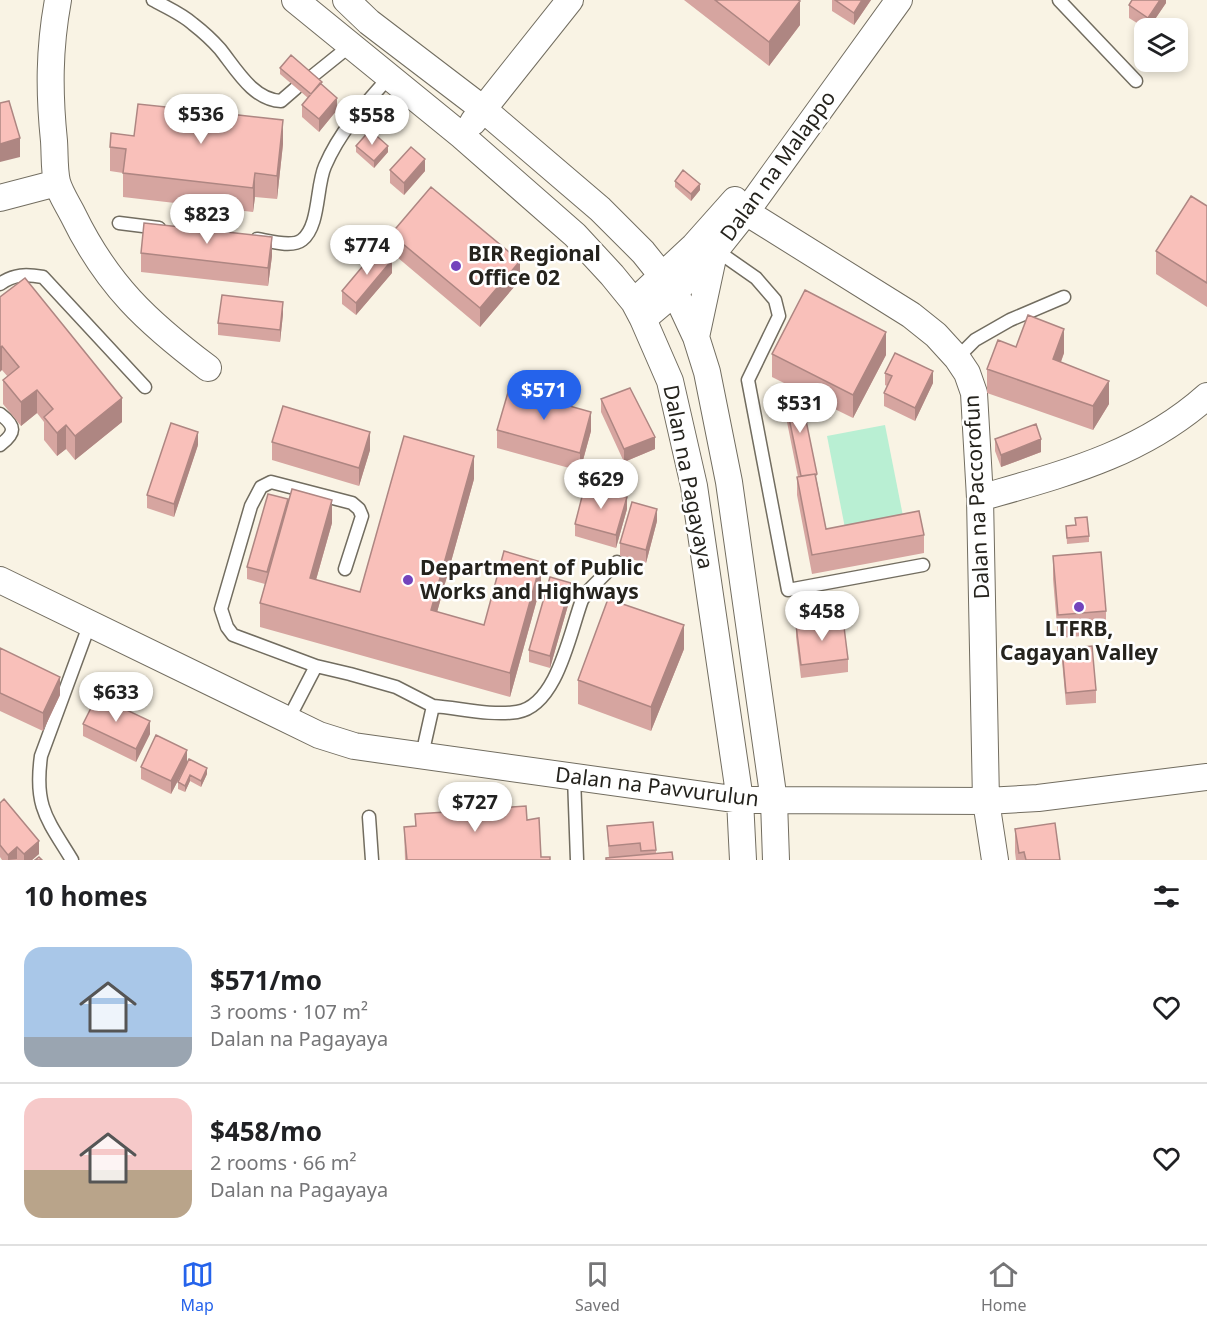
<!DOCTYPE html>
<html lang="en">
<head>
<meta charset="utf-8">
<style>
	body { margin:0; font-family:"Noto Sans",sans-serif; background:#f6f6f6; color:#202124; height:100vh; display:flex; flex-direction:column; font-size:22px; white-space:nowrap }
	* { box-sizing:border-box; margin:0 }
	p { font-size:20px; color:#757577 }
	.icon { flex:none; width:33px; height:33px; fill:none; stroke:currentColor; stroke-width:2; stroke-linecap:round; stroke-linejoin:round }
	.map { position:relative; height:860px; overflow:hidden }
	.panel { display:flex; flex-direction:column; background:#fff; flex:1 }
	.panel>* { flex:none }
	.tools { position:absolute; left:1134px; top:18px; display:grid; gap:12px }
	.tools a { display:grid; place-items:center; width:54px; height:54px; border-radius:12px; background:#fff; box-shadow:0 3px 9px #0003; font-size:30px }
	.price { position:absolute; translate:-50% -51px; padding:0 14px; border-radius:21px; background:#fff; color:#222; font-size:20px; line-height:39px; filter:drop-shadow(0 2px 3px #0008) }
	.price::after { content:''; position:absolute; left:50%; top:36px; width:18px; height:14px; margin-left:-9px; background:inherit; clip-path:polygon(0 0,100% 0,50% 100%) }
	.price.current { background:#2563eb; color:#fff }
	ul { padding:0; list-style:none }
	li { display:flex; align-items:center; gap:18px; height:150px; padding:0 24px }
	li+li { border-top:2px solid #e0e0e0 }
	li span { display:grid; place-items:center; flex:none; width:168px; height:120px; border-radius:18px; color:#555 }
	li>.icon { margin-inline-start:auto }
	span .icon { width:72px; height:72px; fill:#fffc; stroke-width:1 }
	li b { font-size:26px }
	h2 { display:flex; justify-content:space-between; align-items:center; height:72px; padding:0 24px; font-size:26px }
	.dock { display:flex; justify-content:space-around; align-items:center; height:84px; border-top:2px solid #e0e0e0; background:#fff; font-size:16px; color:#757577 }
	.dock a { display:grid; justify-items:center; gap:3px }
	.dock .current { color:#2563eb }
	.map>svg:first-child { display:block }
	.green { fill:#b9efd3 }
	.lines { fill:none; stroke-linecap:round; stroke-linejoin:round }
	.service-casing { stroke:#726d60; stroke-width:15 }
	.minor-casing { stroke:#726d60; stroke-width:28 }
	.service { stroke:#fff; stroke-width:12 }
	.minor { stroke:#fff; stroke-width:26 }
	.wall { fill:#d6a5a0 }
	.shaded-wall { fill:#ae8682 }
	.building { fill:#f9c0ba; stroke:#ae8682; stroke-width:1.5 }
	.poi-dot { fill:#7344bc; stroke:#fff; stroke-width:2 }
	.labels { text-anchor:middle; stroke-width:5; stroke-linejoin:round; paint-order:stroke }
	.street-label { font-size:21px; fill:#25231d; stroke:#fff }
	.poi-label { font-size:21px; font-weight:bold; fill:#25231d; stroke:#fff; text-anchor:start }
</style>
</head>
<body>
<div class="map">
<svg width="1207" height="860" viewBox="0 0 1207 860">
	<rect width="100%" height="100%" fill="#f9f3e4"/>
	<!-- green -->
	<path class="green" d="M885,425l18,91 -58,12 -18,-92z"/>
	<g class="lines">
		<!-- service casing -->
		<g class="service-casing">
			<path id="service" d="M153,0c13,7 29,14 40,24 9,7 19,16 27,25 16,20 33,51 61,52l15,-13
				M1059,0l77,81
				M310,78l41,-33
				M119,223l40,5
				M257,239c12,2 35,9 45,1 18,-14 14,-54 23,-74 15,-35 40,-62 65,-90
				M716,250l40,28 19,22 4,16 -31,64 40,210 135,-25
				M0,284c14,-10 26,-10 43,-7l102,110
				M957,358l18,-18 35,-20 54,-23
				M0,414c16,12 16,19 0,31
				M316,666l-83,-31 -6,-8 -6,-18 30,-103 10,-19 10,-5 81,21 7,6 3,7 -17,53
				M433,706c27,2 57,10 84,6 40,-6 53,-80 65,-112l8,-11 27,-27
				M288,720l28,-54 34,8 46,13 37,19 -11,49
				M574,777l3,83
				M369,817l3,43
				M72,860c-25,-41 -38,-53 -31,-104l49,-133"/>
		</g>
		<!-- minor casing -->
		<g class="minor-casing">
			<path id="minor" d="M58,0c-9,49 -9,92 -4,141 1,14 0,28 3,41 3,11 11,23 16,33 34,70 74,107 135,153
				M295,0l167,136 113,99 37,40 22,27 9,17 27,62 24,105 46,314 3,60
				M346,0l23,22 114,87 117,100 43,43 32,40 21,45 11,35 22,110 45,319 2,59
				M473,122l97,-122
				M0,198l57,-15
				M746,212l165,103 25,20 21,23 10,15 7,20 6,105 6,303 9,59
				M634,302l60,-56 41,-46
				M643,319l32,-27 39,-40 32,-40 153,-212
				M696,337l18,-84
				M980,498c83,-24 161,-43 227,-102
				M0,580l319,155 35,11 386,54 246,1 52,-3 169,-21"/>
		</g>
		<!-- service -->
		<use href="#service" class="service"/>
		<!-- minor -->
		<use href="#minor" class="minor"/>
	</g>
	<!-- wall -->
	<path class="wall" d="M684,0h114l2,25 -31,41z
		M832,0h39l-17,25 -22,-14z
		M1166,0v3l-17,25h-4l-16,-10v-13z
		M280,68l42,17 15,25 -18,22 -17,-15v-12l6,-7 -28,-24z
		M194,110l89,34 -6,55 -22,-2 -2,15 -130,-15v-24l-13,-2v-24l24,-11z
		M356,146l32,6 -14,16 -18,-16z
		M390,170l35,1 -21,24 -14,-12z
		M675,181l25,9 -9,11 -16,-14z
		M1207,206v101l-51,-33v-23z
		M391,234l129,46 -40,47 -89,-75z
		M141,253l131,3 -4,30 -127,-14z
		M392,273l-36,42 -14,-11v-13z
		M0,297l122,125 -47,38 -9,-11 -9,7 -13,-16v-18l-7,-9 -16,13 -18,-22v-24l5,-3 -6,-7z
		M283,314l-3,28 -62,-7v-12z
		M1016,347l48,6 -3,9 48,42 -16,26 -106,-37v-24z
		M772,354l114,1 -33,63 -53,-26 26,137 98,6v18l-112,21 -15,-79v-18h1l-14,-70v-13l16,-3 -28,-14z
		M885,373l48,10 -18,38 -31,-15v-13l3,-7 -2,-1z
		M601,399l54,50 -31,13 -23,-50z
		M497,430l94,1 -11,40 -83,-23z
		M995,439l46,13 -40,15 -6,-16z
		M272,442l98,8 -11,36 -87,-26z
		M198,445l-24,72 -27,-9v-13z
		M474,479l-37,133 47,13 57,-40 -31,112 -250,-70v-24l5,-19 -18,-5v-12l41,-64 44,20 -16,57 44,12z
		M627,509l-11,39 -41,-12v-12z
		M1075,518l14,18v6l-22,2 -1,-18 10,-1z
		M657,521l-11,42 -26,-7v-13z
		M1053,556l53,55v23l-48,4 -5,-59z
		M571,595l-21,73 -21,-6v-12z
		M796,625l52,34v13l-47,6 -5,-41z
		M0,648l60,47 -17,36 -43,-20z
		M684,649l-33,82 -73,-27v-24z
		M1062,649l34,41v13l-30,2 -4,-44z
		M83,724l67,10 -14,28 -53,-26z
		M189,759l18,15 -6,13 -11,-6 -5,11 -7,-3v-7z
		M187,763l-16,31 -30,-15v-12z
		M460,788l26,21 41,11 14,37 9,3h-145l-1,-33 11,-1v-12l45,-3z
		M0,803l39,51 -7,6h-30l-2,-3z
		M607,826l49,24v4l-47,4z
		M1015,829l45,31h-44l-1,-8z"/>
	<!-- shaded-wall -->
	<path class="shaded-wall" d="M862,0h9l-17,25v-12z
		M1160,0h6v3l-17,25h-1v-10z
		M800,1v24l-31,41v-24z
		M337,98v12l-18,22v-13z
		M283,120v24l-6,55v-23z
		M20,138v19l-20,5v-18z
		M388,146v6l-14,16v-7z
		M425,159v12l-21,24v-12z
		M255,173v24l-2,15v-24z
		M700,184v6l-9,11v-7z
		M272,237v19l-4,30v-18z
		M392,260v13l-36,42v-12z
		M520,261v19l-40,47v-19z
		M283,302v12l-3,28v-12z
		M1064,329v24l-11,30v-24z
		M886,332v23l-33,63v-23z
		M2,346v24l-2,2v-24z
		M933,371v12l-18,38v-13z
		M1109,381v23l-16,26v-24z
		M37,390v23l-16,13v-24z
		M122,398v24l-47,38v-24z
		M591,412v19l-11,40v-18z
		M66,425v24l-9,7v-23z
		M198,432v13l-24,72v-13z
		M370,432v18l-11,36v-18z
		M655,437v12l-31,13v-13z
		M1041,439v13l-40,15v-12z
		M474,456v23l-43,155v-24z
		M627,497v12l-11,39v-13z
		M332,500v23l-22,78v-23z
		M657,509v12l-11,42v-13z
		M541,562v23l-31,112v-24z
		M571,583v12l-21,73v-12z
		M684,625v24l-33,82v-24z
		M60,677v18l-17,36v-18z
		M150,721v13l-14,28v-13z
		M187,750v13l-16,31v-13z
		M207,768v6l-6,13v-6z
		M190,775v6l-5,11v-6z
		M39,841v13l-7,6h-8v-6z
		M17,847v12l-9,1v-5z"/>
	<!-- building -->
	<path class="building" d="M715,0h83l2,1 -31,41z
		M835,0h27l-8,13z
		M1132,0h28l-12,18 -19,-13z
		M291,55l31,27 -11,12 -31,-26z
		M320,83l17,15 -18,21 -17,-14z
		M178,98l7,1 6,4 3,7 89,10 -6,56 -22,-3 -2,15 -130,-15 3,-24 -16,-2 1,-14 23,3 4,-32 28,3 6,-7z
		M9,101l11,37 -20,6v-41z
		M370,130l18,16 -14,15 -18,-15z
		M411,147l14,12 -21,24 -14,-13z
		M683,170l17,14 -9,10 -16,-13z
		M431,187l89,74 -40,47 -89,-74z
		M1191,196l16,10v77l-51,-32z
		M144,223l128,14 -4,31 -127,-15z
		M378,248l14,12 -36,43 -14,-12z
		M25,278l97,120 -47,38 -9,-11 -9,8 -13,-16 9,-8 -16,-19 -16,12 -18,-22 16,-13 -17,-21 -2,2v-51z
		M805,290l81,42 -33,63 -81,-41z
		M222,295l61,7 -3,28 -62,-7z
		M1028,315l36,14 -11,30 56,22 -16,25 -106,-37 11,-29 18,7z
		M895,353l38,18 -18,37 -31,-15 8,-17 -7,-3z
		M630,388l25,49 -31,12 -23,-50z
		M509,389l82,23 -11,41 -83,-23z
		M800,391l17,83 -1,1 -1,-1 -14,2 -17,-82z
		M283,406l87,26 -11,36 -87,-26z
		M171,423l27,9 -24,72 -27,-9z
		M1036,424l5,15 -40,16 -6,-16z
		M404,436l70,20 -43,154 53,15 20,-74 37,11 -31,111 -250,-70 32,-114 40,11 -22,78 50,14z
		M815,474l11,55 93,-18 5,24 -112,20 -15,-78z
		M585,485l42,12 -11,38 -41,-11z
		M268,494l20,5 -21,73 -20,-5z
		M632,502l25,7 -11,41 -26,-7z
		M1087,517l2,19 -22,2 -1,-12 10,-1 -1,-7z
		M1101,552l5,59 -48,4 -5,-59z
		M550,577l21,6 -21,73 -21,-6z
		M608,599l76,26 -33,82 -73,-27z
		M843,619l5,40 -47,6 -5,-40z
		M1092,646l4,44 -30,3 -4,-44z
		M0,648l60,29 -17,36 -43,-20z
		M97,696l53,25 -14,28 -53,-25z
		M156,735l31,15 -16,31 -30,-14z
		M189,759l18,9 -6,13 -11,-6 -5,11 -7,-4z
		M484,786l2,23 40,-3 1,14 12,-2 2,39h9v3h-143l-3,-33 12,-1 -1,-12 47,-3 -2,-23z
		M4,799l35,42 -15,13 -7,-7 -9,8 -8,-10v-42z
		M653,822l3,28 -15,1 -1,-8 -31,3 -2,-20z
		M1055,823l5,37h-34l-2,-8 -5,1 -4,-24z
		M672,852l1,8h-67v-2z
		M39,857l3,3h-7z"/>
	<!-- markers -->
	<g class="poi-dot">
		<circle cx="456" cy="266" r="6"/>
		<circle cx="408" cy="580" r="6"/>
		<circle cx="1079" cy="607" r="6"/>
	</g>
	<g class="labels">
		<!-- street labels -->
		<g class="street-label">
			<text transform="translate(778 166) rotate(-54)" y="7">Dalan na Malappo</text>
			<text transform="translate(688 477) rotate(79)" y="7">Dalan na Pagayaya</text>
			<text transform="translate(977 497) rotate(-93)" y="7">Dalan na Paccorofun</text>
			<text transform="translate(657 787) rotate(7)" y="7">Dalan na Pavvurulun</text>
		</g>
		<!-- poi labels -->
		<g class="poi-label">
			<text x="468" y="261">BIR Regional<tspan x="468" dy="24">Office 02</tspan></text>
			<text x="420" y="575">Department of Public<tspan x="420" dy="24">Works and Highways</tspan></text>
			<text x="1079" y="636" text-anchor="middle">LTFRB,<tspan x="1079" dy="24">Cagayan Valley</tspan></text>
		</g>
	</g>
</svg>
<div class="tools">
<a><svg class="icon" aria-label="layers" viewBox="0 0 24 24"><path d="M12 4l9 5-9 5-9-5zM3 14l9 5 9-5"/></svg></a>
</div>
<b class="price" style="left:201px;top:145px">$536</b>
<b class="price" style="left:372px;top:146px">$558</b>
<b class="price" style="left:207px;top:245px">$823</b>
<b class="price" style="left:367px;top:276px">$774</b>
<b class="price current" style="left:544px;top:421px">$571</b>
<b class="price" style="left:800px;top:434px">$531</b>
<b class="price" style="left:601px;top:510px">$629</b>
<b class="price" style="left:822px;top:642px">$458</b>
<b class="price" style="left:116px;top:723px">$633</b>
<b class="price" style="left:475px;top:833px">$727</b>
</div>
<section class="panel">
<h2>10 homes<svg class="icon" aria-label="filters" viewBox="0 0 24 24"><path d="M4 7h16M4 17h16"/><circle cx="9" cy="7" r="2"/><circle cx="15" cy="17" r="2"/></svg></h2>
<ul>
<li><span style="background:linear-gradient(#a9c7e8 75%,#9aa5b1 0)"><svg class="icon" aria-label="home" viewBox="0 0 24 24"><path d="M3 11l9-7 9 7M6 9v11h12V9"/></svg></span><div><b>$571/mo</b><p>3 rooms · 107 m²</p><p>Dalan na Pagayaya</p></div><svg class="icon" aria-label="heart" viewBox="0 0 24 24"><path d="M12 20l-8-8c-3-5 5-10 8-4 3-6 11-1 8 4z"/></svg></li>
<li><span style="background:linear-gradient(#f6c9c9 60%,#b9a48a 0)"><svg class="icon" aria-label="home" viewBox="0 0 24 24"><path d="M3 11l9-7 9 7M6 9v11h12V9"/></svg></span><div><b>$458/mo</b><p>2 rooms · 66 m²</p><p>Dalan na Pagayaya</p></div><svg class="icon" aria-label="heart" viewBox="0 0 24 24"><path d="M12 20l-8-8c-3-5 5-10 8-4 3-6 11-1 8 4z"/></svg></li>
</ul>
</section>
<nav class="dock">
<a class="current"><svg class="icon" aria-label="map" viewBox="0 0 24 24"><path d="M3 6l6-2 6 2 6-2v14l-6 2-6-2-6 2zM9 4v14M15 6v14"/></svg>Map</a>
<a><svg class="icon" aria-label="saved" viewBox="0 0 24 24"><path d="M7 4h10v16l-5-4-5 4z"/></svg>Saved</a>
<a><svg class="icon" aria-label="home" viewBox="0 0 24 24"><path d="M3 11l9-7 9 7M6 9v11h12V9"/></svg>Home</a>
</nav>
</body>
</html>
